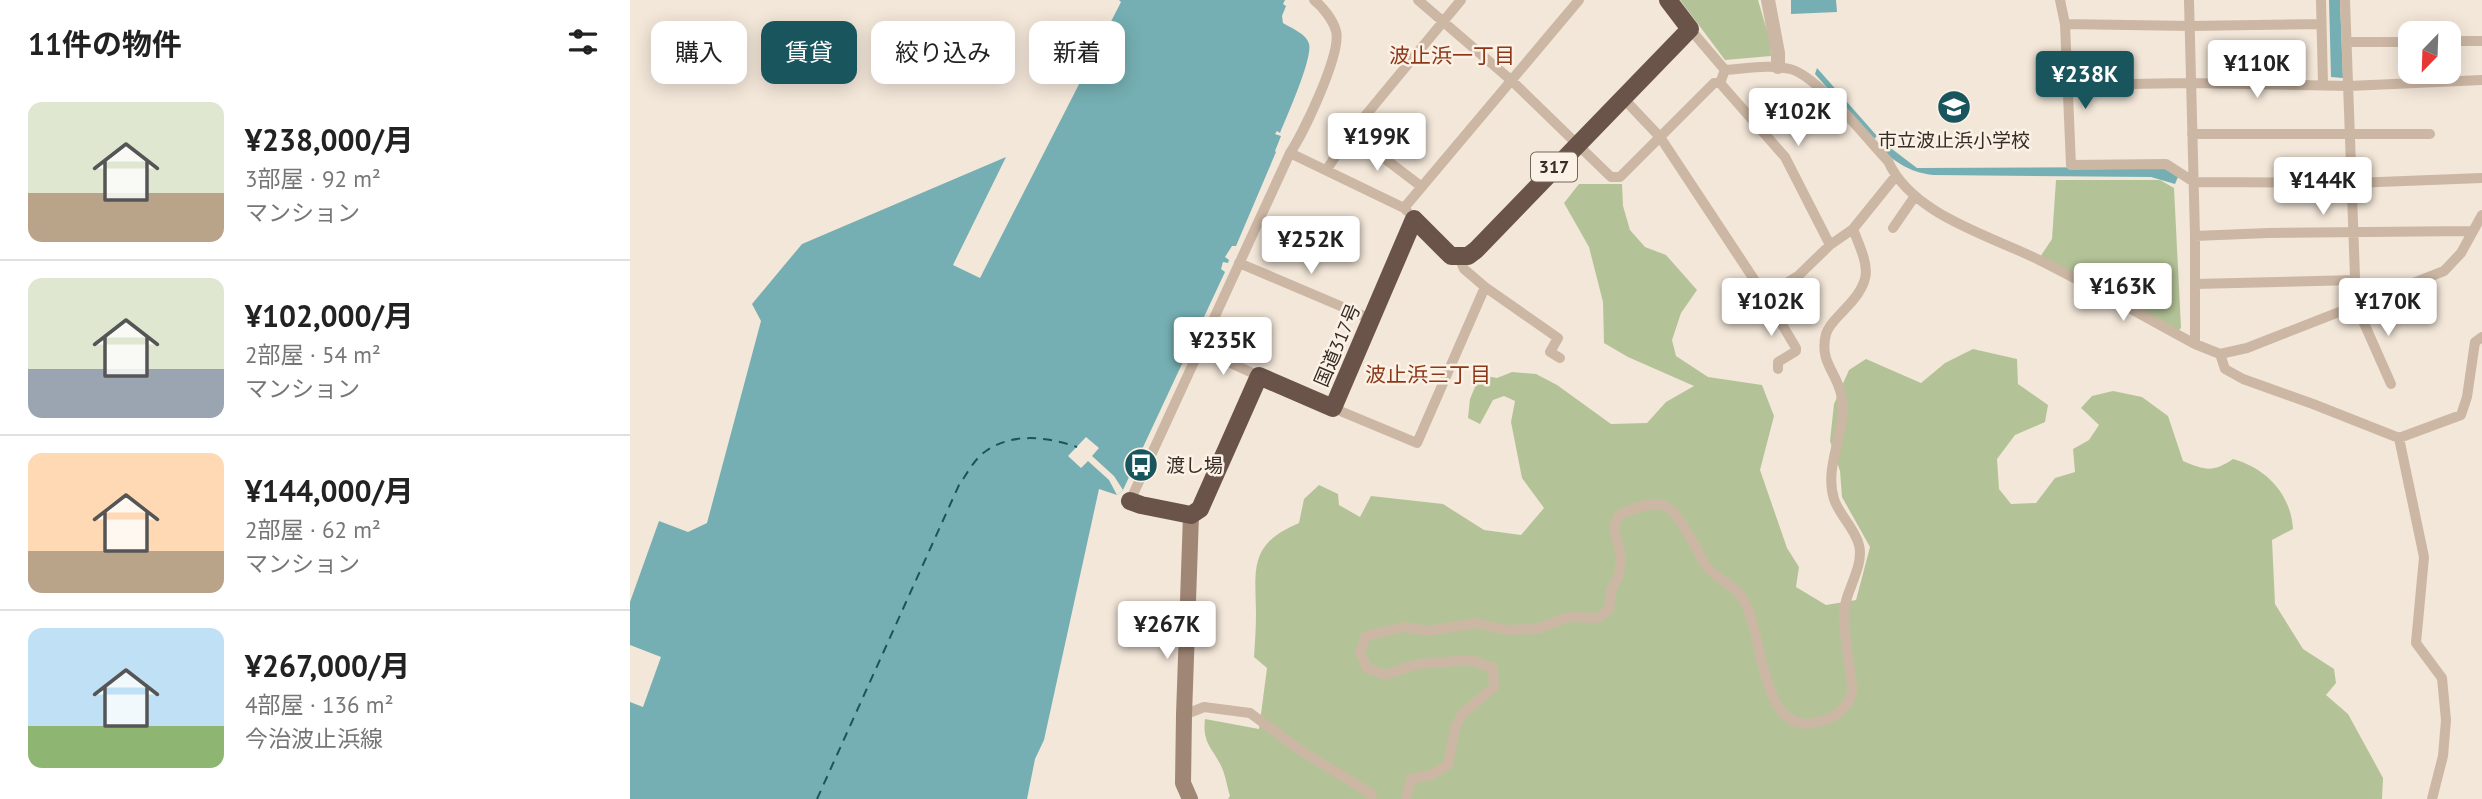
<!DOCTYPE html>
<html lang="ja">
<head>
<meta charset="utf-8">
<style>
	body { margin:0; font-family:"PT Sans","Noto Sans JP",sans-serif; background:#f2f2f2; color:#222; height:100vh; display:flex; flex-direction:column; font-size:26px; white-space:nowrap }
	* { box-sizing:border-box; margin:0 }
	p { font-size:23px; color:#767676 }
	.icon { flex:none; width:38px; height:38px; fill:none; stroke:currentColor; stroke-width:2; stroke-linecap:round; stroke-linejoin:round }
	.map { position:relative; flex:1; overflow:hidden }
	.drawer { display:flex; flex-direction:column; background:#fff; width:630px }
	.drawer>* { flex:none }
	.guide { position:absolute; left:21px; top:21px; width:665px; height:63px; display:flex; gap:14px }
	.needle { width:46px; rotate:203deg }
	.tools { position:absolute; left:1768px; top:21px; display:grid; gap:14px }
	.tools a { display:grid; place-items:center; width:63px; height:63px; border-radius:14px; background:#fff; box-shadow:0 4px 18px #0003; font-size:35px }
	.price { position:absolute; translate:-50% -60px; padding:0 16px; border-radius:7px; background:#fff; color:#222; font-size:23px; line-height:46px; filter:drop-shadow(0 2px 4px #0008) }
	.price::after { content:''; position:absolute; left:50%; top:42px; width:21px; height:16px; margin-left:-10px; background:inherit; clip-path:polygon(0 0,100% 0,50% 100%) }
	.price.selected { background:#18555c; color:#fff }
	ul { padding:0; list-style:none }
	li { display:flex; align-items:center; gap:21px; height:175px; padding:0 28px }
	li+li { border-top:2px solid #e0e0e0 }
	li span { display:grid; place-items:center; flex:none; width:196px; height:140px; border-radius:14px; color:#555 }
	li>.icon { margin-inline-start:auto }
	span .icon { width:84px; height:84px; fill:#fffc; stroke-width:1 }
	li b { font-size:30px }
	h2 { display:flex; justify-content:space-between; align-items:center; height:84px; padding:0 28px; font-size:30px }
	.chip { padding:0 24px; border-radius:14px; background:#fff; box-shadow:0 4px 18px #0003; font-size:24px; line-height:63px }
	.chip.selected { background:#18555c; color:#fff }
	main { display:flex; flex:1; min-height:0 }
	.map>svg:first-child { display:block }
	.green { fill:#b4c397 }
	.water { fill:#75afb3 }
	.pier { fill:#f3e7d9 }
	.lines { fill:none; stroke-linecap:round; stroke-linejoin:round }
	.ferry { stroke:#18555c; stroke-width:2; stroke-dasharray:9 7; stroke-linecap:butt }
	.minor { stroke:#ccb7a4; stroke-width:10 }
	.tertiary { stroke:#ccb7a4; stroke-width:14 }
	.secondary { stroke:#a08675; stroke-width:16 }
	.trunk { stroke:#6a5449; stroke-width:18 }
	.labels { text-anchor:middle; stroke-width:5; stroke-linejoin:round; paint-order:stroke }
	.shield { fill:#fbf1e5; stroke:#72675f; stroke-width:2 }
	.shield-label { font-size:18px; font-weight:bold; fill:#372c26 }
	.poi-label { font-size:19px; fill:#372c26; stroke:#fbf1e5 }
	.street-label { font-size:19px; fill:#372c26; stroke:#fbf1e5 }
	.neighbourhood-label { font-size:21px; fill:#8c3719; stroke:#fbf1e5 }
</style>
</head>
<body>
<main>
<section class="drawer">
<h2>11件の物件<svg class="icon" aria-label="filters" viewBox="0 0 24 24"><path d="M4 7h16M4 17h16"/><circle cx="9" cy="7" r="2"/><circle cx="15" cy="17" r="2"/></svg></h2>
<ul>
<li><span style="background:linear-gradient(#dfe7d0 65%,#b9a48a 0)"><svg class="icon" aria-label="home" viewBox="0 0 24 24"><path d="M3 11l9-7 9 7M6 9v11h12V9"/></svg></span><div><b>¥238,000/月</b><p>3部屋 · 92 m²</p><p>マンション</p></div></li>
<li><span style="background:linear-gradient(#dfe7d0 65%,#9aa5b1 0)"><svg class="icon" aria-label="home" viewBox="0 0 24 24"><path d="M3 11l9-7 9 7M6 9v11h12V9"/></svg></span><div><b>¥102,000/月</b><p>2部屋 · 54 m²</p><p>マンション</p></div></li>
<li><span style="background:linear-gradient(#ffd9b3 70%,#b9a48a 0)"><svg class="icon" aria-label="home" viewBox="0 0 24 24"><path d="M3 11l9-7 9 7M6 9v11h12V9"/></svg></span><div><b>¥144,000/月</b><p>2部屋 · 62 m²</p><p>マンション</p></div></li>
<li><span style="background:linear-gradient(#bfe0f5 70%,#8fb573 0)"><svg class="icon" aria-label="home" viewBox="0 0 24 24"><path d="M3 11l9-7 9 7M6 9v11h12V9"/></svg></span><div><b>¥267,000/月</b><p>4部屋 · 136 m²</p><p>今治波止浜線</p></div></li>
</ul>
</section>
<div class="map">
<svg width="1852" height="799" viewBox="0 0 1852 799">
	<rect width="100%" height="100%" fill="#f3e7d9"/>
	<!-- green -->
	<path class="green" d="M1050,0h78l12,41 1,15 -46,4z
		M1426,180h104l14,8 7,140 -3,3 -138,-74 12,-18z
		M949,184h43l1,22 7,24 15,17 21,8 31,35 -16,23 -9,27 4,16 32,21 54,8 12,31 -14,54 27,78 12,19 -3,20 30,18 30,-5 14,-53 -28,-50 -2,-26 -10,-30 4,-37 15,-34 17,-11 55,24 24,-20 28,-14 44,10 1,25 30,21 -3,17 -30,13 -18,24 2,30 12,15 25,-1 19,-25 20,-6 -2,-23 16,-9 10,-15 -18,-17 11,-12 21,-5 29,6 26,19 15,45c22,9 29,12 50,-2 33,9 58,35 60,70l-21,11 3,64 28,45 31,20 2,14 -10,12 22,19 35,64 -1,21h-1154l2,-3c-3,-9 -4,-19 -8,-28 -9,-20 -20,-24 -17,-49l54,10 8,-61 -13,-11c1,-15 2,-29 2,-44 -1,-47 -6,-69 43,-90l5,-24 15,-14 19,9 1,11 21,12 11,-21 72,8 41,26 37,5 23,-27 -22,-30 -11,-56 4,-21 -11,-5 -11,4 -13,24 -12,-6 2,-19 10,-24 17,3 15,-6 24,2 21,11 54,39 36,-1 19,-21 28,-16 -66,-29 -24,-14 -1,-41 -14,-55 -25,-44z"/>
	<!-- water -->
	<path class="water" d="M489,0h166l-2,4 3,2 -4,10 1,7c8,5 24,11 26,21 4,14 -22,72 -29,89l-3,-2 -2,3 6,2 -6,15 1,1 -40,94h-4l-7,11 4,3 -1,3 -5,-1 -2,7 4,3 -102,218 -6,5 -18,-6 -55,251 -9,19 -8,40h-397v-97l13,5 18,-50 -31,-12v-43l29,-81 29,11 19,-9 54,-202 -9,-17 50,-60 204,-87 -53,108 27,13 141,-276z
		M1161,0h45l1,12 -46,2z
		M1699,0h11l3,78 -12,-1z
		M1187,68l60,68 -4,4 -58,-66z
		M1258,146l29,22 229,-1 20,1 12,9 -3,7 -24,-7 -218,-2c-22,-3 -30,-9 -49,-22z"/>
	<!-- pier -->
	<path class="pier" d="M456,437l13,11 -7,8 22,20 9,14 -6,5 -8,-15 -21,-19 -7,7 -13,-12z"/>
	<g class="lines">
		<!-- ferry -->
		<path class="ferry" d="M187,799l142,-314c8,-11 15,-26 27,-34 27,-19 62,-14 91,-4"/>
		<!-- minor -->
		<path class="minor" d="M788,0l94,81 99,96h9l94,-94h6l5,-13
			M1430,0l5,24
			M1559,0l6,236 73,-3 205,-2
			M1691,0l2,84
			M1715,0l11,305 35,79
			M1691,24l-131,2 -125,-2 6,141 95,-1 28,18 159,1 129,-5
			M1060,29l35,41c20,-1 44,-6 65,-1 28,7 76,69 98,92 23,52 97,73 145,96 55,27 108,58 162,87l25,10 27,-6 197,-77 17,-18 21,-38
			M1818,41h34
			M1717,42h63
			M1090,83l65,74 45,88
			M1439,85l121,-2 159,3 133,-6
			M993,98l37,39 105,159 31,52v3l-18,11v7
			M721,133l71,54
			M1562,134h238
			M660,153l114,55 3,3
			M697,169l24,-36 110,-133
			M774,208l175,-208
			M1263,228l22,-32
			M1565,236v48l161,-4
			M609,263l132,56
			M855,287l73,51 -8,14 10,6
			M1135,296l33,-20 32,-31 23,-16 42,-52
			M1565,344v-60
			M570,349l59,27
			M1590,354l5,15 18,10 70,25 86,34 62,-23 6,-18 8,-55 7,-5
			M703,408l84,35 68,-156 -21,-18 -5,-12
			M1769,438l25,119 -8,86 26,35 4,42 -3,36 -11,43
			M500,501l160,-348c13,-19 52,-100 46,-122 -3,-11 -13,-24 -22,-31
			M554,715l20,-8 46,6 50,37 70,43 2,6
			M776,799l5,-20 20,-4 17,-10 7,-37 7,-14 32,-27 -1,-19 -22,-8 -54,4 -32,11 -18,-7 -7,-16 6,-16 38,-9 24,4 48,-8 30,7 31,-1 31,-12 30,1 11,-8 2,-19 8,-16 2,-18 -7,-30 5,-12c52,-24 54,-6 79,36 3,6 6,13 11,18 9,10 24,16 32,27 27,38 15,159 93,120 9,-5 17,-16 18,-25 1,-7 -2,-15 -2,-21 -3,-18 -5,-35 -6,-53 -2,-22 21,-49 15,-72 -4,-17 -20,-30 -25,-46 -11,-35 15,-70 7,-105 -5,-23 -22,-32 -15,-60 3,-10 12,-17 19,-25 31,-31 22,-44 8,-80"/>
		<!-- tertiary -->
		<path class="tertiary" d="M1138,0l10,53v14"/>
		<!-- secondary -->
		<path class="secondary" d="M560,799l-7,-16 1,-68 7,-200"/>
		<!-- trunk -->
		<path class="trunk" d="M500,501l11,4 50,10 9,-6 59,-133 74,32 81,-189 37,37h17l8,-6 214,-221 -22,-29"/>
	</g>
	<!-- icons -->
	<defs>
		<g id="school-disc" transform="scale(1.75)"><circle r="9.5" fill="#18555c" stroke="#fbf1e5"/><path d="M0-5L7-2L0 1L-7-2ZM-4 1L0 2.5L4 1V4Q0 6-4 4Z" fill="#fff"/></g>
		<g id="bus-disc" transform="scale(1.75)"><circle r="9.5" fill="#18555c" stroke="#fbf1e5"/><path d="M-5-6H5V4H4V6H2V4H-2V6H-4V4H-5ZM-3.5-4V0h7V-4ZM-3.5 1.2v1.5H-2V1.2ZM2 1.2v1.5H3.5V1.2Z" fill="#fff"/></g>
	</defs>
	<g fill-rule="evenodd">
		<use href="#school-disc" x="1324" y="107"/>
		<use href="#bus-disc" x="511" y="465"/>
	</g>
	<g class="labels">
		<!-- shield labels -->
		<rect class="shield" x="901" y="152.5" width="46" height="29" rx="5"/>
		<g class="shield-label">
			<text x="924" y="173">317</text>
		</g>
		<!-- poi labels -->
		<g class="poi-label">
			<text x="1324" y="147">市立波止浜小学校</text>
			<text x="536" y="472" text-anchor="start">渡し場</text>
		</g>
		<!-- street labels -->
		<g class="street-label">
			<text transform="translate(707 345) rotate(-67)" y="7">国道317号</text>
		</g>
		<!-- neighbourhood labels -->
		<g class="neighbourhood-label">
			<text x="822" y="63">波止浜一丁目</text>
			<text x="798" y="382">波止浜三丁目</text>
		</g>
	</g>
</svg>
<div class="tools">
<a><svg class="needle" viewBox="-14 -14 28 28"><path d="M0-13l5 13h-10z" fill="#e53935"/><path d="M0 13l5-13h-10z" fill="#767676"/></svg></a>
</div>
<b class="price" style="left:1627px;top:100px">¥110K</b>
<b class="price selected" style="left:1455px;top:111px">¥238K</b>
<b class="price" style="left:1168px;top:148px">¥102K</b>
<b class="price" style="left:747px;top:173px">¥199K</b>
<b class="price" style="left:1693px;top:217px">¥144K</b>
<b class="price" style="left:681px;top:276px">¥252K</b>
<b class="price" style="left:1493px;top:323px">¥163K</b>
<b class="price" style="left:1141px;top:338px">¥102K</b>
<b class="price" style="left:1758px;top:338px">¥170K</b>
<b class="price" style="left:593px;top:377px">¥235K</b>
<b class="price" style="left:537px;top:661px">¥267K</b>
<div class="guide">
<a class="chip">購入</a>
<a class="chip selected">賃貸</a>
<a class="chip">絞り込み</a>
<a class="chip">新着</a>
</div>
</div>
</main>
</body>
</html>
